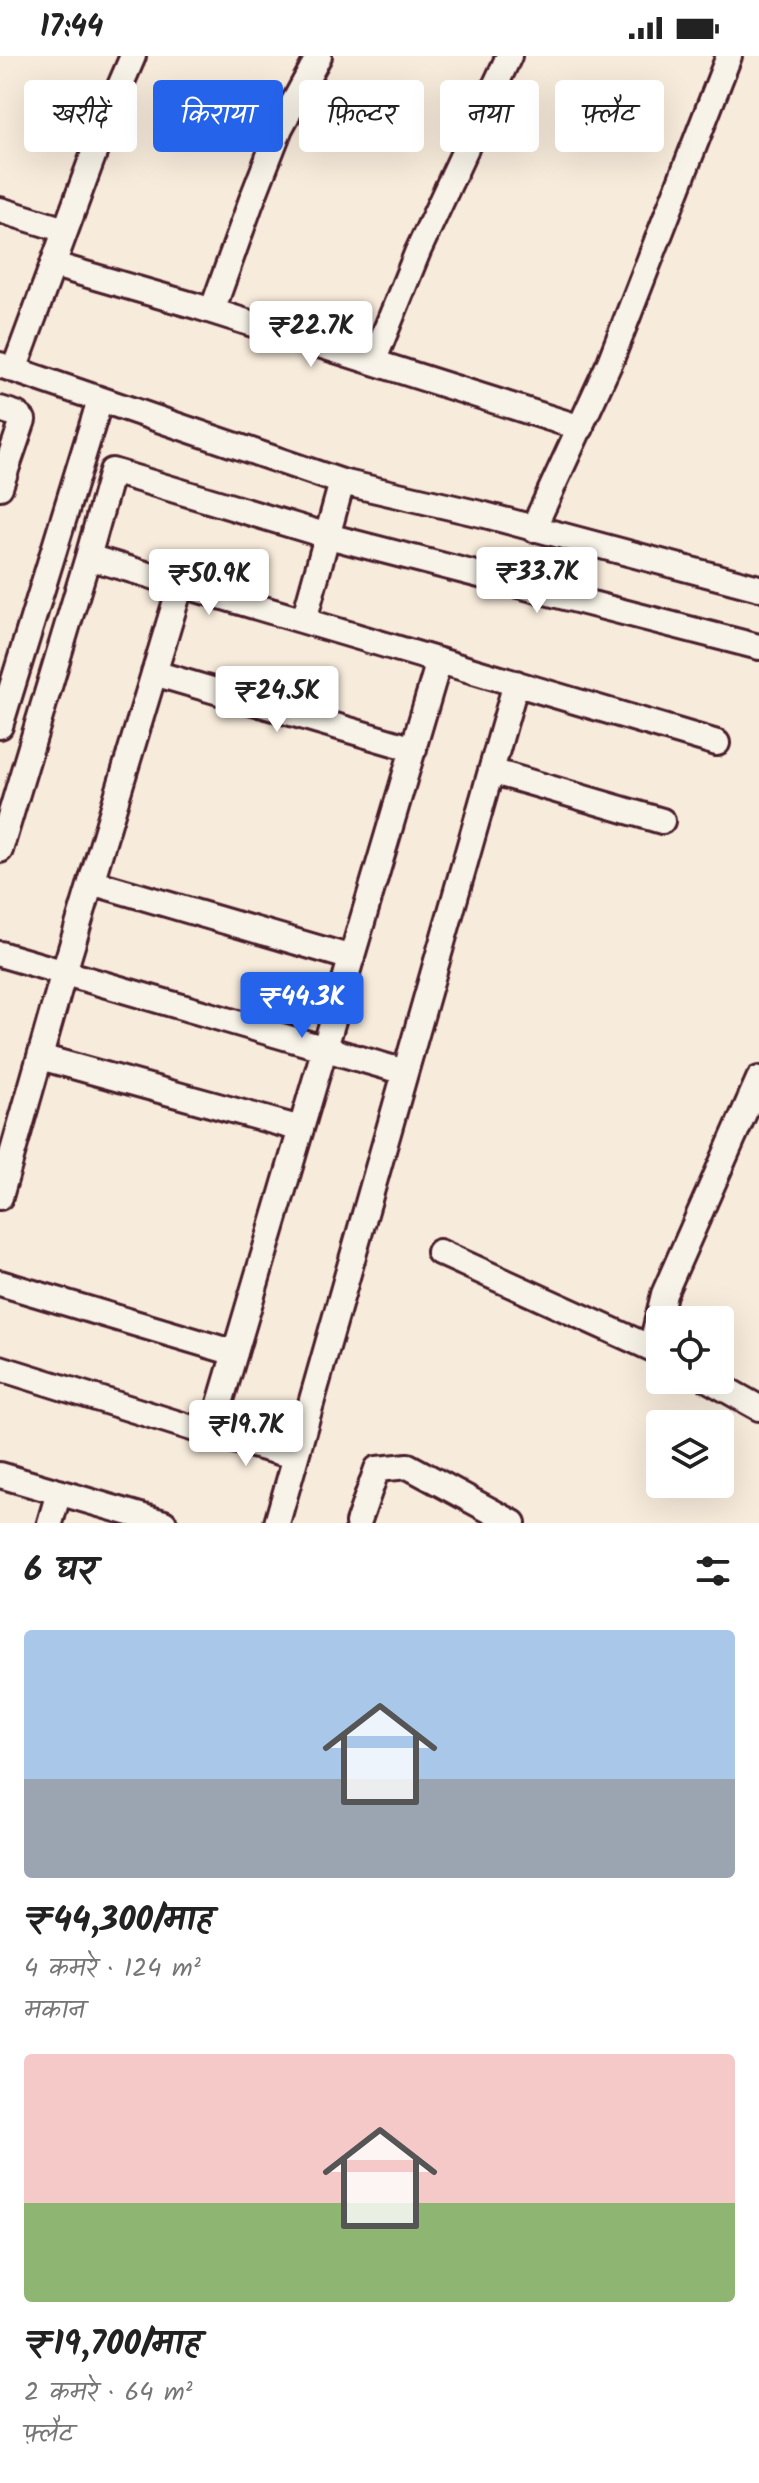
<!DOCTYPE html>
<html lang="hi">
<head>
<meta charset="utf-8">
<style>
	body { margin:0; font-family:Kalam,"Playpen Sans Deva",sans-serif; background:#f2f2f2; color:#222; height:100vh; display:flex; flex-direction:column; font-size:30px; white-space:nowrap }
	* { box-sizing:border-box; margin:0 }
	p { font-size:26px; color:#767676 }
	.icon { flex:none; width:44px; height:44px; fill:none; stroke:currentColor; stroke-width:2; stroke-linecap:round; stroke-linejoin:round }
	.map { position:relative; height:1467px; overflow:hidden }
	.details { display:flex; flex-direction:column; background:#fff; flex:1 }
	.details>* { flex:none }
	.banner { position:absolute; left:24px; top:24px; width:712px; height:72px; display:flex; gap:16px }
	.fabs { position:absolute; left:646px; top:1250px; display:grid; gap:16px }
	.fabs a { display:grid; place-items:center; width:88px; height:88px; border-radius:8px; background:#fff; box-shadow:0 8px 32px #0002; font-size:40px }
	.price { position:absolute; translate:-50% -68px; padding:0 18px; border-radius:8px; background:#fff; color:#222; font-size:26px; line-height:52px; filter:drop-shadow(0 2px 4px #0008) }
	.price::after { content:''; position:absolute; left:50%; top:48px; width:24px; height:18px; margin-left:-12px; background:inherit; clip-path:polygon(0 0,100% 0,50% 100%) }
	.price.current { background:#2563eb; color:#fff }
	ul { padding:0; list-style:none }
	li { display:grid; align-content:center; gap:16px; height:424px; padding:0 24px }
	li span { display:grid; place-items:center; height:248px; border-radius:8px; color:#555 }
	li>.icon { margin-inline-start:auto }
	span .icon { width:144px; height:144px; fill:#fffc; stroke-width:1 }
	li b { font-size:34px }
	h2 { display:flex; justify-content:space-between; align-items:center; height:96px; padding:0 24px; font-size:34px }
	.tag { padding:0 28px; border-radius:8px; background:#fff; box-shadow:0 8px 32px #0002; font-size:28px; line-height:72px }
	.tag.current { background:#2563eb; color:#fff }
	.status { display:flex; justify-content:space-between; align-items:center; height:56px; padding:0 40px; background:#fff; direction:ltr }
	.status svg { height:22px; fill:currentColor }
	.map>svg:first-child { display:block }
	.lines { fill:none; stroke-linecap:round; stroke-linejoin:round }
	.street-casing { stroke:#4a1f2b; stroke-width:30 }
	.street { stroke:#f7f3e8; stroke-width:24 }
</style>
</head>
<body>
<div class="status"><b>17:44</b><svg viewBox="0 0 49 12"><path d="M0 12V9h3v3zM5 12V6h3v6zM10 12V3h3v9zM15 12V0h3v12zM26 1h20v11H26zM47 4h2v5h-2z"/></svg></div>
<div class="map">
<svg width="759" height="1467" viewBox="0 0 759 1467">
	<rect width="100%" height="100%" fill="#f7ebdb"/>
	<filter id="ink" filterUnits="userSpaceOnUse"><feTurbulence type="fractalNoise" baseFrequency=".0125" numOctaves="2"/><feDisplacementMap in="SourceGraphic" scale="16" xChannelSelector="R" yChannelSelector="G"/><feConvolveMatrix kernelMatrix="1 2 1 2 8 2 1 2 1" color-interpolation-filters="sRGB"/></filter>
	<g filter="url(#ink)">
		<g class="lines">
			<!-- street casing -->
			<g class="street-casing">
				<path id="street" d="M0,154l65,20
					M54,209l142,41 385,122
					M212,255l39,-109 29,-74 39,-72
					M373,306l45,-111 91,-195
					M0,309l342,117 143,33 274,73
					M14,314l97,-263 22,-51
					M0,353l16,5 7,6 -23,67
					M533,473l77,-167 119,-306
					M304,564l38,-138
					M154,617l260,76
					M0,670l100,-326
					M717,687l-629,-186 24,-86 216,65 431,111
					M491,715l171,50
					M0,794l88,-293
					M91,826l261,76
					M0,898l405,118
					M40,1001l261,72
					M0,1141l64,-225 117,-388
					M439,1196l212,96
					M0,1227l235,70
					M660,1297l-9,-5 13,-54 95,-215
					M0,1312l211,66 83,22
					M709,1324l50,28
					M211,1378l228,-773
					M0,1419l164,48
					M50,1467l9,-31
					M277,1467l239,-840
					M358,1467l19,-54 31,-3 105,57"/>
			</g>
			<!-- street -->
			<use href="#street" class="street"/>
		</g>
	</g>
</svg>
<div class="fabs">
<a><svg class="icon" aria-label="locate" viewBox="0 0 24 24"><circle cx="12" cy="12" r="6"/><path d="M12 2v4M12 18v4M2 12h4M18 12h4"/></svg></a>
<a><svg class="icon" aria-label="layers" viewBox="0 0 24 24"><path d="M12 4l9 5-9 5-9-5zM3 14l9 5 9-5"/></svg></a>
</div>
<b class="price" style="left:311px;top:313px">₹22.7K</b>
<b class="price" style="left:537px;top:559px">₹33.7K</b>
<b class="price" style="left:209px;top:561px">₹50.9K</b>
<b class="price" style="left:277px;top:678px">₹24.5K</b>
<b class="price current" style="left:302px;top:984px">₹44.3K</b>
<b class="price" style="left:246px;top:1412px">₹19.7K</b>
<div class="banner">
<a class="tag">खरीदें</a>
<a class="tag current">किराया</a>
<a class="tag">फ़िल्टर</a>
<a class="tag">नया</a>
<a class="tag">फ़्लैट</a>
</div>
</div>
<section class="details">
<h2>6 घर<svg class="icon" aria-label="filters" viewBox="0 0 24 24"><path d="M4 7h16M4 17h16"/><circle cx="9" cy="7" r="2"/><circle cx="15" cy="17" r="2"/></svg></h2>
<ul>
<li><span style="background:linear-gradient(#a9c7e8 60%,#9aa5b1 0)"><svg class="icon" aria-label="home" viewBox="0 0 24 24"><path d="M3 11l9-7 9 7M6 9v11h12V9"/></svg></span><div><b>₹44,300/माह</b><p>4 कमरे · 124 m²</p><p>मकान</p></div></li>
<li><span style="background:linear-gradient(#f6c9c9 60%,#8fb573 0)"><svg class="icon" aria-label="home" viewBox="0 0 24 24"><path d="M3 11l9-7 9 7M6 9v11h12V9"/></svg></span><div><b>₹19,700/माह</b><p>2 कमरे · 64 m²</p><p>फ़्लैट</p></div></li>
</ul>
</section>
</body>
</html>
